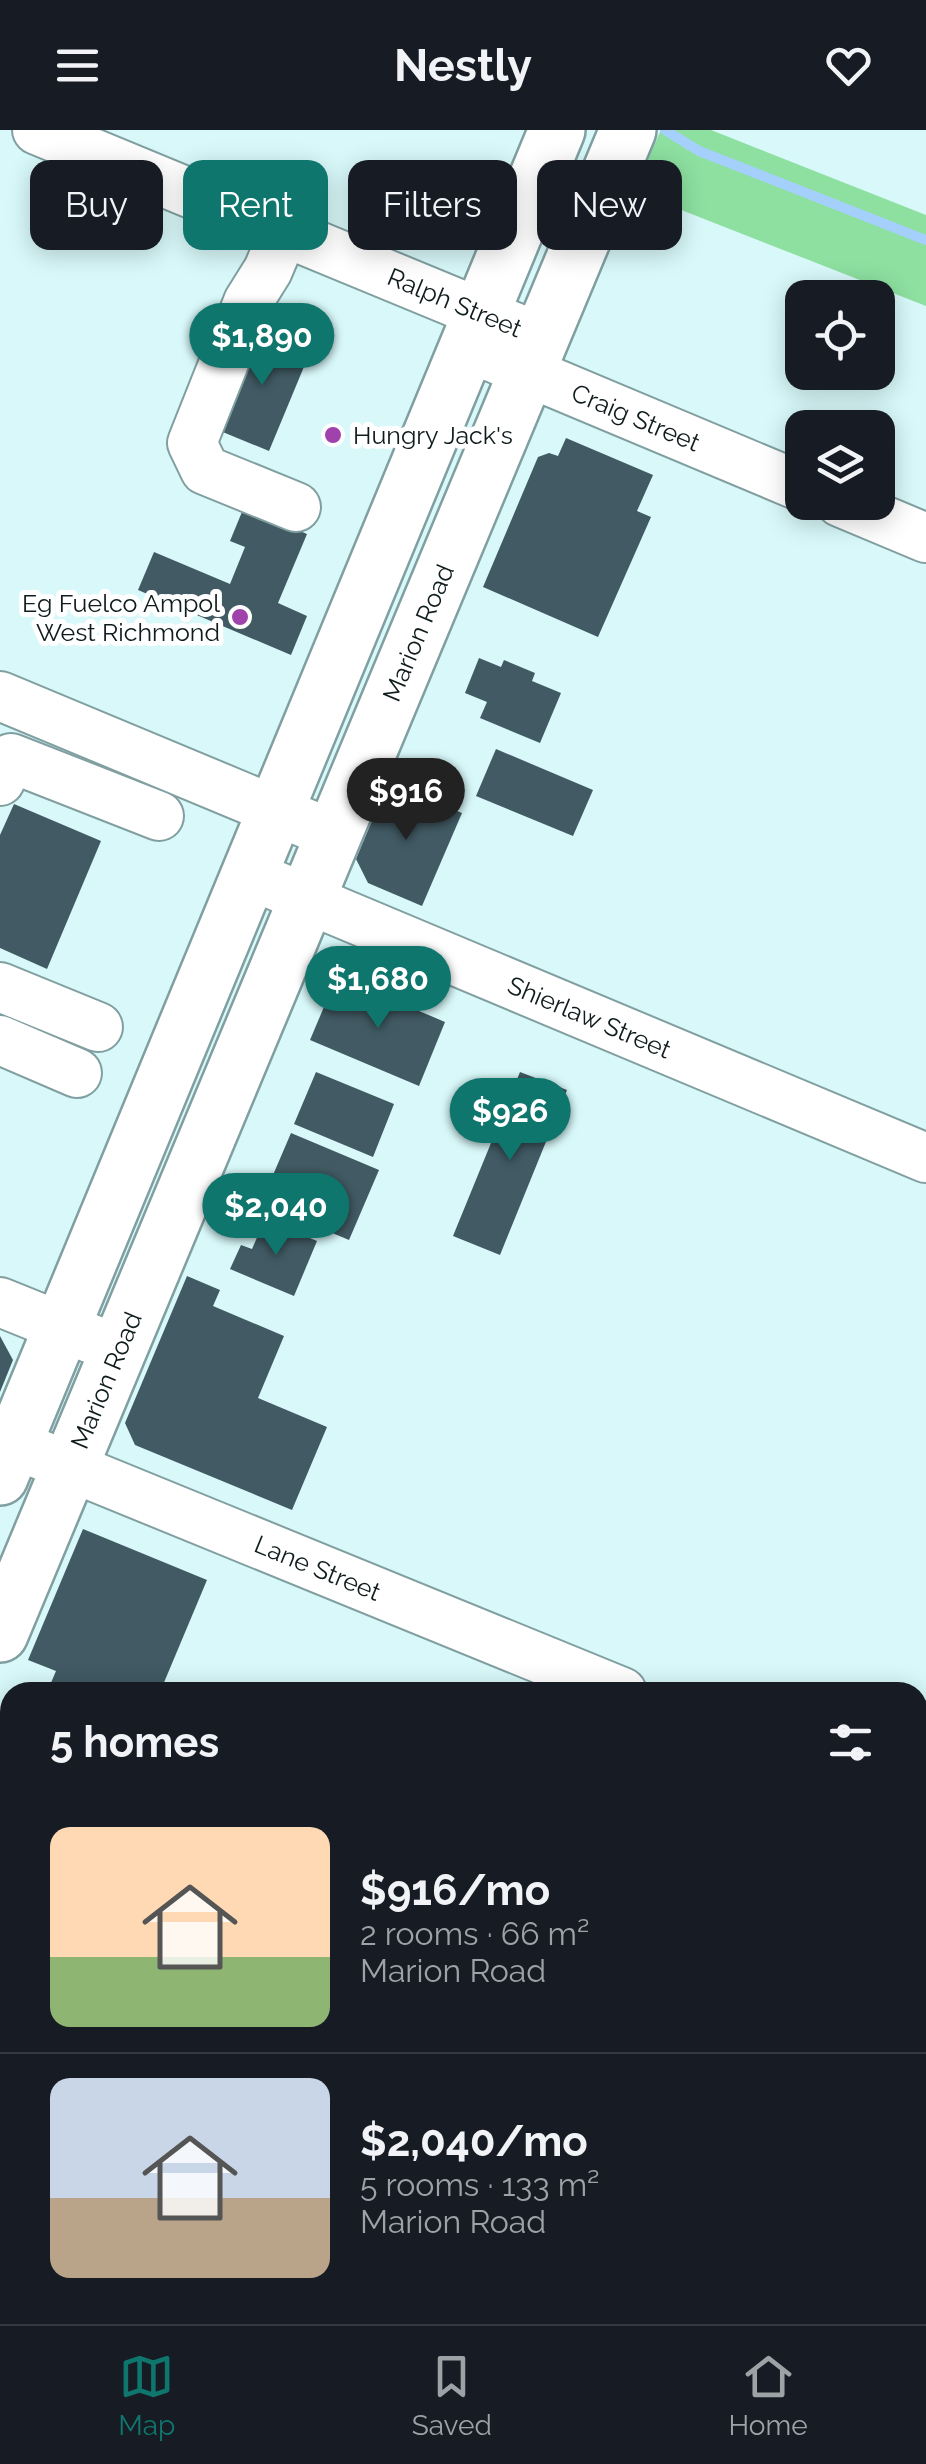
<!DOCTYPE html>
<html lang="en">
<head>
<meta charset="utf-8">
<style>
	body { margin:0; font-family:Raleway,sans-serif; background:#20242c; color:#f1f3f6; height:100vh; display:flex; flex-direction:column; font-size:38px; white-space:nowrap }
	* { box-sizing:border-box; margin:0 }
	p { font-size:32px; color:#9ea1a6 }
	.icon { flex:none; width:55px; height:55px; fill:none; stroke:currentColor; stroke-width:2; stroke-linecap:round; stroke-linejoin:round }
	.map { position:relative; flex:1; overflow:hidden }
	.side { position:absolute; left:0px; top:1552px; width:928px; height:642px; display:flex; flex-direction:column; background:#171b24; border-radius:30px 30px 0 0; box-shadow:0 5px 25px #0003 }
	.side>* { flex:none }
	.hud { position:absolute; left:30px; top:30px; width:868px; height:90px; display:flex; gap:20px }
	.fabs { position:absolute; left:785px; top:150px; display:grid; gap:20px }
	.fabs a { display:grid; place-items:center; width:110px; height:110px; border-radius:20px; background:#171b24; box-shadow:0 5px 25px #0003; font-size:50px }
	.price { position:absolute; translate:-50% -85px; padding:0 22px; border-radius:35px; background:#0f766e; color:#fff; font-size:32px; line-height:65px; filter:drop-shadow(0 2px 5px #0008) }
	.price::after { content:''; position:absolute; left:50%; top:60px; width:30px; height:22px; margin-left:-15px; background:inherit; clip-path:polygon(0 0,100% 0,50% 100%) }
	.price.on { background:#222; color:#fff }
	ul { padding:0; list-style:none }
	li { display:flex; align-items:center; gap:30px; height:250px; padding:0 50px }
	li+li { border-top:2px solid #363941 }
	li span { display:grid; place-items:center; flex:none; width:280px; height:200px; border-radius:20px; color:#555 }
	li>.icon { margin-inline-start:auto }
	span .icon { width:120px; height:120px; fill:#fffc; stroke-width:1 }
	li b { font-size:42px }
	h2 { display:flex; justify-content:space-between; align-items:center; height:120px; padding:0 50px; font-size:42px }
	.chip { padding:0 35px; border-radius:20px; background:#171b24; box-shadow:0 5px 25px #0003; font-size:35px; line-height:90px }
	.chip.on { background:#0f766e; color:#fff }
	header { display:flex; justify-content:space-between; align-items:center; height:130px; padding:0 50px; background:#171b24; font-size:45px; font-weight:700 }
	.tabs { display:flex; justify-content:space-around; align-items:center; height:140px; border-top:2px solid #363941; background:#171b24; font-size:28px; color:#9ea1a6 }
	.tabs a { display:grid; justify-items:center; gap:5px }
	.tabs .on { color:#0f766e }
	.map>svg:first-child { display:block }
	.green { fill:#8de0a0 }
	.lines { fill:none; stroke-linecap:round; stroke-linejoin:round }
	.stream { stroke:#a4d0fb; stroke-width:10 }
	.building { fill:#415a63 }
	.minor-casing { stroke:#819fa0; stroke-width:52 }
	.major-casing { stroke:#819fa0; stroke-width:60 }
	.minor { stroke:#fff; stroke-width:48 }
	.major { stroke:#fff; stroke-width:55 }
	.poi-dot { fill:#9f42ac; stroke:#fff; stroke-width:4 }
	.labels { text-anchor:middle; stroke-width:10; stroke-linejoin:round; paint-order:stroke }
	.street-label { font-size:25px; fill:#0f1b1c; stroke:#fff }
	.poi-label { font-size:25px; fill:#0f1b1c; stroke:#fff; text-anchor:start }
</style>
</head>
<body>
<header><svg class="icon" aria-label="menu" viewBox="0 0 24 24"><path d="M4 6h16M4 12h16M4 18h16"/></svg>Nestly<svg class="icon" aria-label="heart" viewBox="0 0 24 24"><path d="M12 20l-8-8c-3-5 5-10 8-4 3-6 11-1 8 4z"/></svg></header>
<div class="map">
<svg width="926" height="2194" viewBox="0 0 926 2194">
	<rect width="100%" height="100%" fill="#d8f8f9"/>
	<!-- green -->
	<path class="green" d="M661,0h50l215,85v91l-293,-115z"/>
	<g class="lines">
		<!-- stream -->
		<path class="stream" d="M665,0l34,21 227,89"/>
	</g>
	<!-- building -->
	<path class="building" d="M278,199l35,16 -44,106 -56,-23 32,-95 27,11z
		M566,308l87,37 -16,36 14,6 -53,120 -115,-50 55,-130 11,-4 9,3z
		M244,377l63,27 -29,69 29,13 -16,39 -153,-65 16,-38 76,32 15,-37 -15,-6z
		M479,528l22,9 3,-7 31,13 -3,8 29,12 -21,50 -60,-25 7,-16 -22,-9z
		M496,619l97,41 -20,46 -97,-40z
		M388,652l74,31 -40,93 -54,-23 -12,-24z
		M14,674l87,37 -54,128 -47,-21v-113z
		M337,846l108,46 -26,64 -109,-46z
		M316,942l78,32 -21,53 -79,-33z
		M520,942l47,18 -67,165 -47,-19z
		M291,1003l88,37 -30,70 -88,-37z
		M265,1089l52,22 -23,55 -64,-27 11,-24 11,4z
		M187,1146l33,14 -7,16 71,30 -26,62 69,29 -35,83 -157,-65 -10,-22z
		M0,1206l13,24 -13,32z
		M83,1399l124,51 -47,112h-113l9,-21 -28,-11z
		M10,1578v32l-10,-5z
		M0,1625l10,4v68l-10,-5z
		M6,2081l4,1v103h6l-3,7 -13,-6v-90z
		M22,2185h53l-4,9h-53z
		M80,2185h35l-4,9h-34z
		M139,2185h54l-4,9h-46l-7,-3z"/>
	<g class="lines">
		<!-- minor casing -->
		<g class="minor-casing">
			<g id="minor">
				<path id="s1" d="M37,0l504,208"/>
				<path d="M284,102l-16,38 -20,32 -56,141 13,27 91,37"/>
				<path id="s2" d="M468,217l334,140"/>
				<path d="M840,372l86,36"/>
				<path d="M0,566l334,139"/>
				<path d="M0,651l11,-23 148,58"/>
				<path id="s3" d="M250,745l676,283"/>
				<path d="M0,857l98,40"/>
				<path d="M0,910l77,33"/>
				<path d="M0,1172l119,48"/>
				<path id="s4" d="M14,1314l608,248"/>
				<path d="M918,1683l8,4"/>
				<path d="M918,1963l8,-21"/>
				<path d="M0,1999l10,4"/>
				<path d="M453,2185l22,9"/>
				<path d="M821,2194l4,-9"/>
			</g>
		</g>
		<!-- major casing -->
		<g class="major-casing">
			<g id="major">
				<path d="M0,1347l557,-1347"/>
				<path id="s5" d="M0,1504l628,-1504"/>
			</g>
		</g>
		<!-- minor -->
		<use href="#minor" class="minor"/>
		<!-- major -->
		<use href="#major" class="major"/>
	</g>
	<!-- markers -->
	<g class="poi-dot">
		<circle cx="333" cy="305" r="10"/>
		<circle cx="240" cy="487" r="10"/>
	</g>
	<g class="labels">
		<!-- street labels -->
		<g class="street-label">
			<text dy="9" stroke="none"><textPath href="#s1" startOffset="452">Ralph Street</textPath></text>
			<text dy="9" stroke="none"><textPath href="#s2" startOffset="182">Craig Street</textPath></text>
			<text dy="9" stroke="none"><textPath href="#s5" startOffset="1085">Marion Road</textPath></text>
			<text dy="9" stroke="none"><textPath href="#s3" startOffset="368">Shierlaw Street</textPath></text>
			<text dy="9" stroke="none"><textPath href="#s5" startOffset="275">Marion Road</textPath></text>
			<text dy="9" stroke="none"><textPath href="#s4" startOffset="328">Lane Street</textPath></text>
		</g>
		<!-- poi labels -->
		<g class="poi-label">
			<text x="353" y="314">Hungry Jack's</text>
			<text x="220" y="482" text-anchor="end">Eg Fuelco Ampol<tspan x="220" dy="29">West Richmond</tspan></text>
		</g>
	</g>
</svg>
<div class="fabs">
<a><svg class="icon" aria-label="locate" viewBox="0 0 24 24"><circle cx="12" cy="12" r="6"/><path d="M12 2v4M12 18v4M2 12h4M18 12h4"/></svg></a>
<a><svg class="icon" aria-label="layers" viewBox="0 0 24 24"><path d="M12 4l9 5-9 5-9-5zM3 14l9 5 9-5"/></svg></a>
</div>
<b class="price" style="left:262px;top:258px">$1,890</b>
<b class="price on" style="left:406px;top:713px">$916</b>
<b class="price" style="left:378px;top:901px">$1,680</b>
<b class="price" style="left:510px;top:1033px">$926</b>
<b class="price" style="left:276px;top:1128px">$2,040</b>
<div class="hud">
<a class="chip">Buy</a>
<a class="chip on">Rent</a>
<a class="chip">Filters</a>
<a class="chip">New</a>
</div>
<section class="side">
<h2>5 homes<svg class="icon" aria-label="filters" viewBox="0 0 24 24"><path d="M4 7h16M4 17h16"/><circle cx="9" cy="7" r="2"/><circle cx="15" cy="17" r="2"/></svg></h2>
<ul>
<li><span style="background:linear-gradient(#ffd9b3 65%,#8fb573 0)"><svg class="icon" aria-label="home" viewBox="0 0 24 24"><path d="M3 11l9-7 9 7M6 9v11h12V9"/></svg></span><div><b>$916/mo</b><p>2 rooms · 66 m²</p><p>Marion Road</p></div></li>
<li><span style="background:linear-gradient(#c9d6e8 60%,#b9a48a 0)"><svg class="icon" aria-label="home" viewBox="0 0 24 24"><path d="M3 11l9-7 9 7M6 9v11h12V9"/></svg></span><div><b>$2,040/mo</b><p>5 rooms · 133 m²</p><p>Marion Road</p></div></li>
</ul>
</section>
</div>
<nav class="tabs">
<a class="on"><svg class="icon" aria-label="map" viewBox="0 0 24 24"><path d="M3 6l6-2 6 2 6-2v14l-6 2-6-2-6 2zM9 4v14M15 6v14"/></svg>Map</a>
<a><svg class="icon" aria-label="saved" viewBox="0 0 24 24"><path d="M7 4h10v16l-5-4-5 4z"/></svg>Saved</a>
<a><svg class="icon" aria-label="home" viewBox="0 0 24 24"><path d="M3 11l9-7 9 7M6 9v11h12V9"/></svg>Home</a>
</nav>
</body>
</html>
